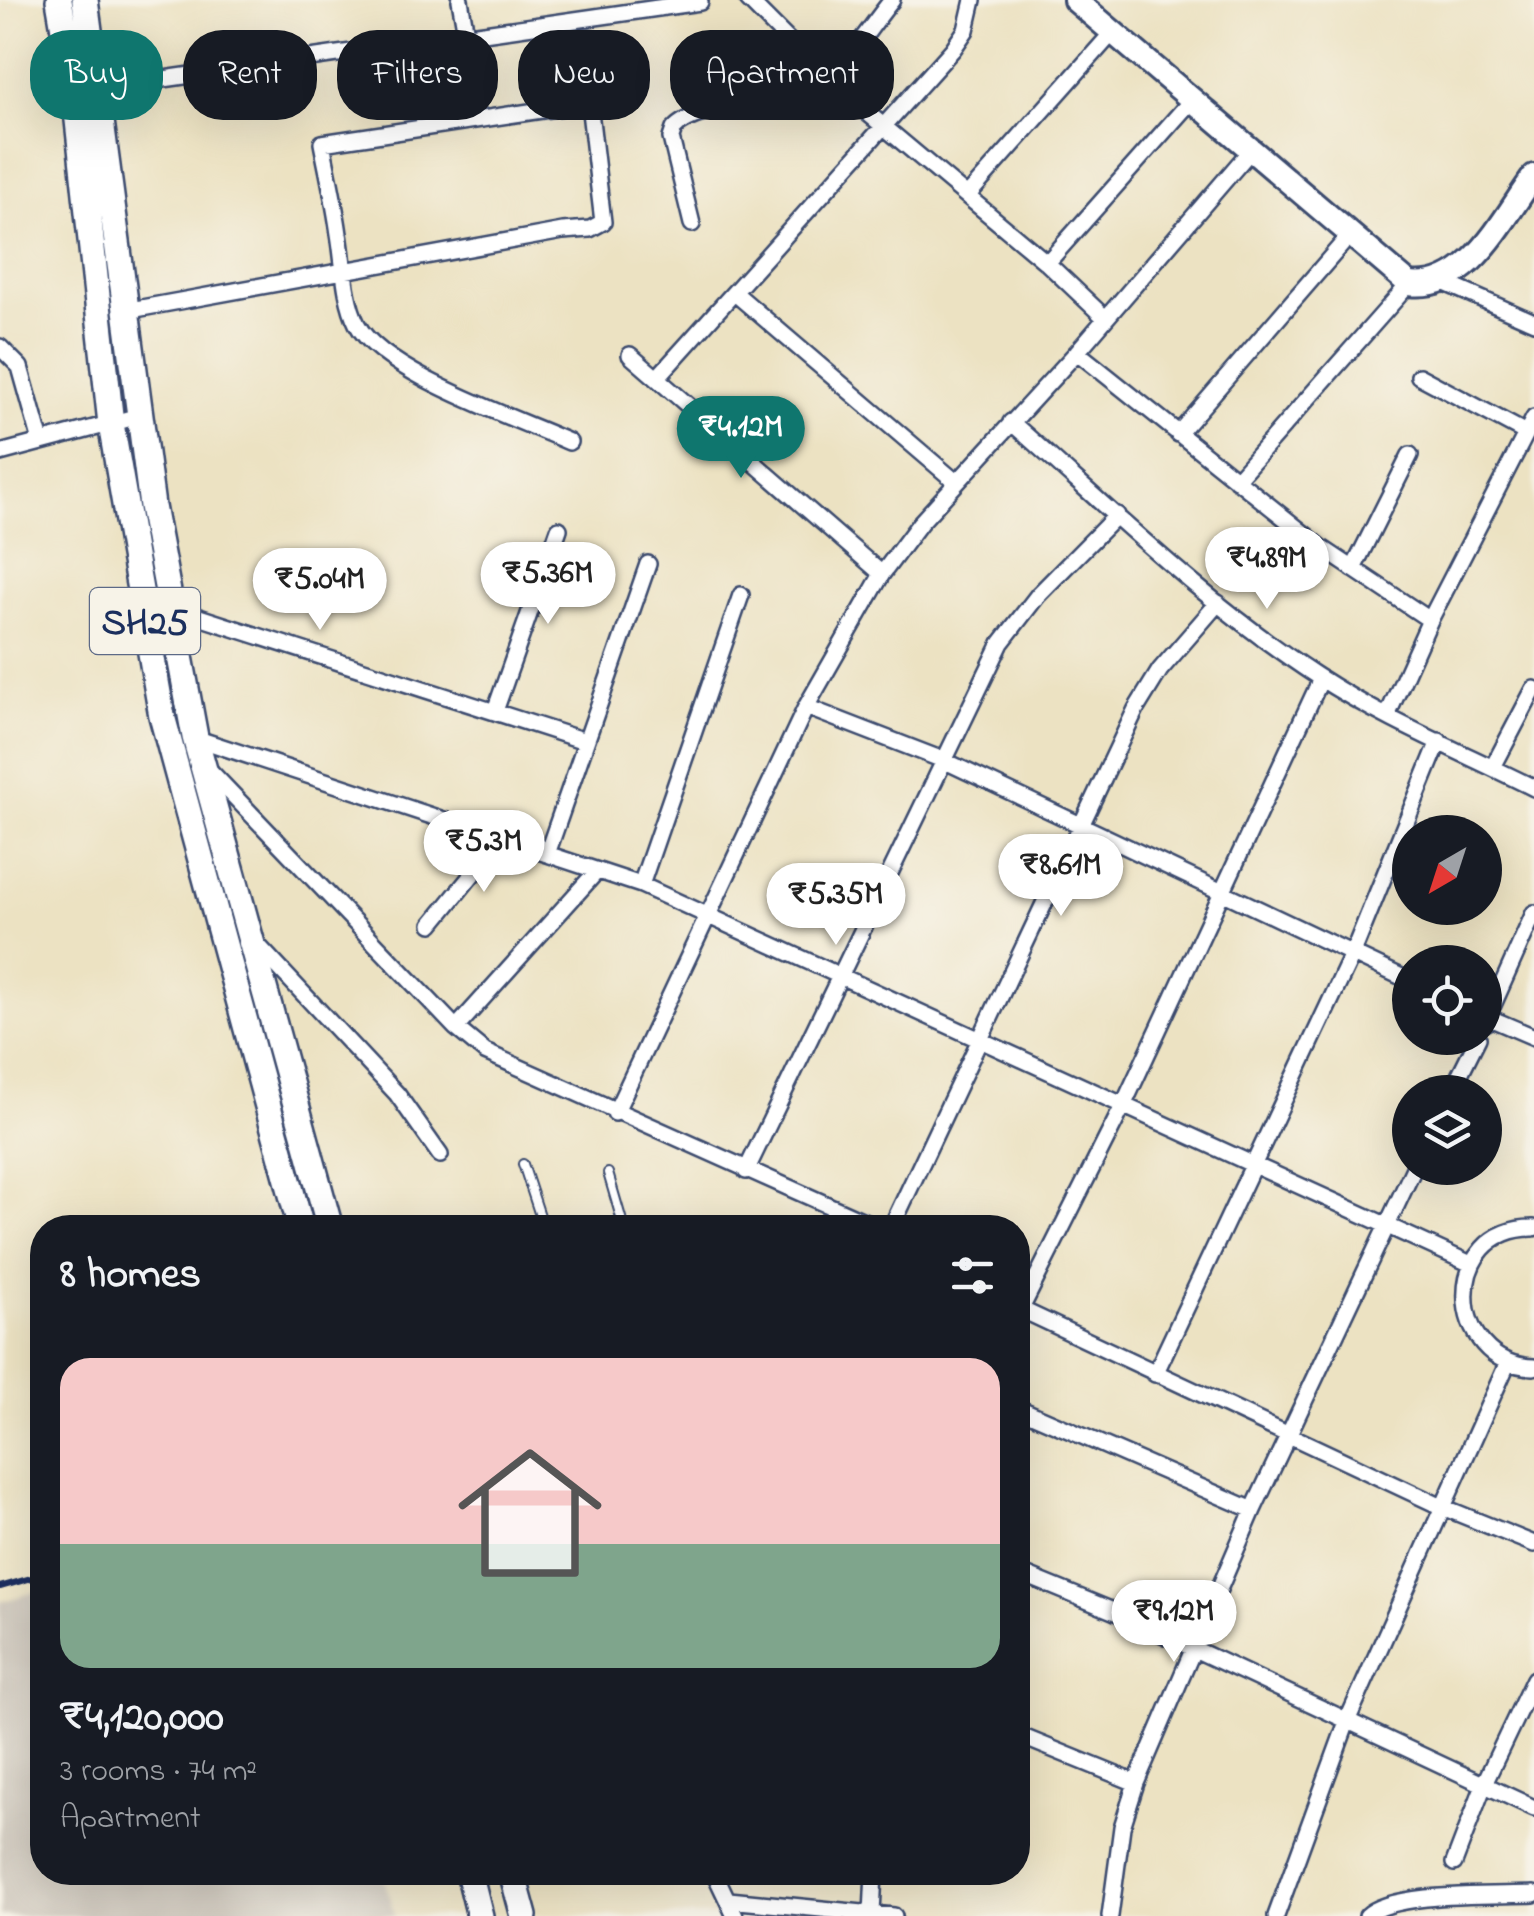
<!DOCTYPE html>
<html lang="en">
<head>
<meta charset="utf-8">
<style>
	body { margin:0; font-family:"Indie Flower",sans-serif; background:#20242c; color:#f1f3f6; height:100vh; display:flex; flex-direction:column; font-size:38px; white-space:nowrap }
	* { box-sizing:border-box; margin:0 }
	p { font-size:32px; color:#9ea1a6 }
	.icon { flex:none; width:55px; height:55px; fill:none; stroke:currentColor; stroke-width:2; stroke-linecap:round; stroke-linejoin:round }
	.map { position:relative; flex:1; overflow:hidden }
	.drawer { position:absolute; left:30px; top:1215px; width:1000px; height:670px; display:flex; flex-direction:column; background:#171b24; border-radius:40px; box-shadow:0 10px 40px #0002 }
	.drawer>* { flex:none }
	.hud { position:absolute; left:30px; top:30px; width:1000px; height:90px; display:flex; gap:20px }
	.needle { width:65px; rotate:219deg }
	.tools { position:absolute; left:1392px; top:815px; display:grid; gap:20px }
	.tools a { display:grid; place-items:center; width:110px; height:110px; border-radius:50%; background:#171b24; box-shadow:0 10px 40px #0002; font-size:50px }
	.price { position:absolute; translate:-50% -85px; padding:0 22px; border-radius:35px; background:#fff; color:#222; font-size:32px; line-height:65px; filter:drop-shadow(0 2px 5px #0008) }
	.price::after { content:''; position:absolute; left:50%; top:60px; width:30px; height:22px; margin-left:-15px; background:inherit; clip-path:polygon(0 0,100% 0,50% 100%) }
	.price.on { background:#0f766e; color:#fff }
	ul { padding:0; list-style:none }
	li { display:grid; align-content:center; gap:20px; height:530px; padding:0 30px }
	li+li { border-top:2px solid #363941 }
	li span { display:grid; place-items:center; height:310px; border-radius:30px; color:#555 }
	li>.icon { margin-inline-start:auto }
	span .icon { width:180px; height:180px; fill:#fffc; stroke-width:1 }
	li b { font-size:42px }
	h2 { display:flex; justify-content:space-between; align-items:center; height:120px; padding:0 30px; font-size:42px }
	.pill { padding:0 35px; border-radius:40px; background:#171b24; box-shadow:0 10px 40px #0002; font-size:35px; line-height:90px }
	.pill.on { background:#0f766e; color:#fff }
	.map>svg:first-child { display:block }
	.industrial { fill:#cac3b8 }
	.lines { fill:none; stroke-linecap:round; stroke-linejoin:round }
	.lane-casing { stroke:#3a4a6d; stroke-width:12 }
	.street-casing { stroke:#3a4a6d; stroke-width:20 }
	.secondary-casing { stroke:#3a4a6d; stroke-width:28 }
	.primary-casing { stroke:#3a4a6d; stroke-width:30 }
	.lane { stroke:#fff; stroke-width:8 }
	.street { stroke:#fff; stroke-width:15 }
	.secondary { stroke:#fff; stroke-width:22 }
	.primary { stroke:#fff; stroke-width:25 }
	.rail { stroke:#1b2f5e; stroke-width:6 }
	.labels { text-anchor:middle; stroke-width:9; stroke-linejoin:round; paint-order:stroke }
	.shield { fill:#f7f3e8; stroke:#5d6a87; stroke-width:2.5 }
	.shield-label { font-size:38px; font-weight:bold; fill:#1b2f5e }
</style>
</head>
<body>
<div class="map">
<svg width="1534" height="1916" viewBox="0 0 1534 1916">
	<rect width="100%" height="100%" fill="#f7f3e8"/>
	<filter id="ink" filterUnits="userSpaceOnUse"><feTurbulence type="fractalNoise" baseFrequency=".01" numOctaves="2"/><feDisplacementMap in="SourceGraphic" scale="20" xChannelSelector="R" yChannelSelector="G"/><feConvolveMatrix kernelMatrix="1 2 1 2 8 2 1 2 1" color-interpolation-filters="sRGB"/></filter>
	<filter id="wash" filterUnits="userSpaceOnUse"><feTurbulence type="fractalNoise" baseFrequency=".0048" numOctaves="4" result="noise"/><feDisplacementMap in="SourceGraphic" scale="40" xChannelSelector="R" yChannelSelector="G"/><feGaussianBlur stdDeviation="2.25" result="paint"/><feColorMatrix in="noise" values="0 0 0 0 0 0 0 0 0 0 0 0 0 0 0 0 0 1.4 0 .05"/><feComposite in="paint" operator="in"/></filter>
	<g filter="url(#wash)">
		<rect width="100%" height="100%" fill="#ece2c2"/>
		<!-- industrial -->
		<path class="industrial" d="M42,1590v282l340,1 13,43h-395v-314z"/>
	</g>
	<g filter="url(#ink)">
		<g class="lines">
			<!-- lane casing -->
			<g class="lane-casing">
				<path id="lane" d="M523,1164l21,64
					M608,1173l16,55"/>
			</g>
			<!-- street casing -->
			<g class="street-casing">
				<path id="street" d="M460,0l6,34
					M748,0l79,79 220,184 58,55
					M94,89l606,-87
					M968,195l145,-163
					M692,224l-21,-86 3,-9c23,-26 97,-22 133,-39 36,-16 60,-60 85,-90
					M1047,263l144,-162
					M1445,283l89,39
					M736,294l220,188
					M125,311l438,-80 27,-2 13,-7 -14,-119 -267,40c6,31 13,61 17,91 5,29 5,64 18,90 25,49 159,94 212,118
					M0,347l20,20 21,75
					M1077,352l245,196 108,72
					M630,355l252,219
					M1419,376l107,57
					M657,378l296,-329 13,-19 7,-30
					M1011,422c99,87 195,182 306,254 67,44 145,76 217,112
					M1178,434l172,-199
					M0,453l139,-37
					M1236,480l173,-196
					M1353,569l57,-114
					M171,608l414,133
					M806,707l137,53 467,221
					M495,711l64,-182
					M1388,714l42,-94 104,-202
					M192,737l449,148 830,379
					M1493,767l41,-78
					M209,770l247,258 29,24 394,176
					M548,851l100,-287
					M641,885l100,-290
					M432,924l70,-86
					M255,942l142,152 43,61
					M1485,1016l49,21
					M1485,1023l49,-110
					M456,1028l141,-157
					M1451,1092l27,-54
					M615,1113l191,-406 76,-133 38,-51 157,-171 173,-201
					M746,1171l255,-528 37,-48 79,-80
					M891,1228l245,-519 24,-39 58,-67
					M1534,1228c-92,-1 -90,136 0,139
					M1018,1308l422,198 94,38
					M1021,1309l101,-201 199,-429
					M1155,1374l197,-419 87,-214
					M1018,1408l235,102
					M1018,1572l95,39 421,197
					M1018,1735l118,48
					M1454,1863l31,-81 49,-103
					M714,1872l21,44
					M729,1900l165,16
					M872,1914l2,-42
					M1110,1916l12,-89 14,-44 117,-273 161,-342
					M1276,1916l72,-197 160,-357
					M1367,1916c26,-25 129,-20 167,-22"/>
			</g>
			<!-- secondary casing -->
			<g class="secondary-casing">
				<path id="secondary" d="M1075,0l334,284c60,8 94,-66 125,-108"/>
			</g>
			<!-- primary casing -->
			<g class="primary-casing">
				<path id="primary" d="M59,0l16,93 36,331 51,292 139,512
					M85,0l67,506 43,231 135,491
					M469,1872l11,44
					M512,1872l12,44"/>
			</g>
			<!-- lane -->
			<use href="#lane" class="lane"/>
			<!-- street -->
			<use href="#street" class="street"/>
			<!-- secondary -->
			<use href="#secondary" class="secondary"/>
			<!-- primary -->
			<use href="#primary" class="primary"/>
			<!-- rail -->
			<path class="rail" d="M0,1587l42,-12"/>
		</g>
	</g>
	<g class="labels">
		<!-- shield labels -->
		<rect class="shield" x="90" y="588" width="110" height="66" rx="8"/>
		<g class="shield-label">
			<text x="145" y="634">SH25</text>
		</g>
	</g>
</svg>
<div class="tools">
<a><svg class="needle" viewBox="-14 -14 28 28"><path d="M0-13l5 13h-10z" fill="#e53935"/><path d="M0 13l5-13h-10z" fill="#9ea1a6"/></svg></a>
<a><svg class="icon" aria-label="locate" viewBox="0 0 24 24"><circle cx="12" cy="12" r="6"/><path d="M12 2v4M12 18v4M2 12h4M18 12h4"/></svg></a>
<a><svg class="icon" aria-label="layers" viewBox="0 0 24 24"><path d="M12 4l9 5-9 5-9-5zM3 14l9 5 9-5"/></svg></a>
</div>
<b class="price on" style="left:741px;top:481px">₹4.12M</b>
<b class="price" style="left:1267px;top:612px">₹4.89M</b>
<b class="price" style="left:548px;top:627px">₹5.36M</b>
<b class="price" style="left:320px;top:633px">₹5.04M</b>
<b class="price" style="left:484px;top:895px">₹5.3M</b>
<b class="price" style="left:1061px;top:919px">₹8.61M</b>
<b class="price" style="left:836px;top:948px">₹5.35M</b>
<b class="price" style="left:1174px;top:1665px">₹9.12M</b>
<div class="hud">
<a class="pill on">Buy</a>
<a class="pill">Rent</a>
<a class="pill">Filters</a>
<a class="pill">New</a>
<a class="pill">Apartment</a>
</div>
<section class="drawer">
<h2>8 homes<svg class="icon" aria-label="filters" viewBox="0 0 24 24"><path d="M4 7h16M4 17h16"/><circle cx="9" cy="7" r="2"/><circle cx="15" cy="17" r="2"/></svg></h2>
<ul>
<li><span style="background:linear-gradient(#f6c9c9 60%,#7fa58c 0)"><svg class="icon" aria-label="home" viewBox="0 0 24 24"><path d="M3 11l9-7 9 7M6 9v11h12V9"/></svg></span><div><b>₹4,120,000</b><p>3 rooms · 74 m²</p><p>Apartment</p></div></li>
</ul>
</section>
</div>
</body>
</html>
